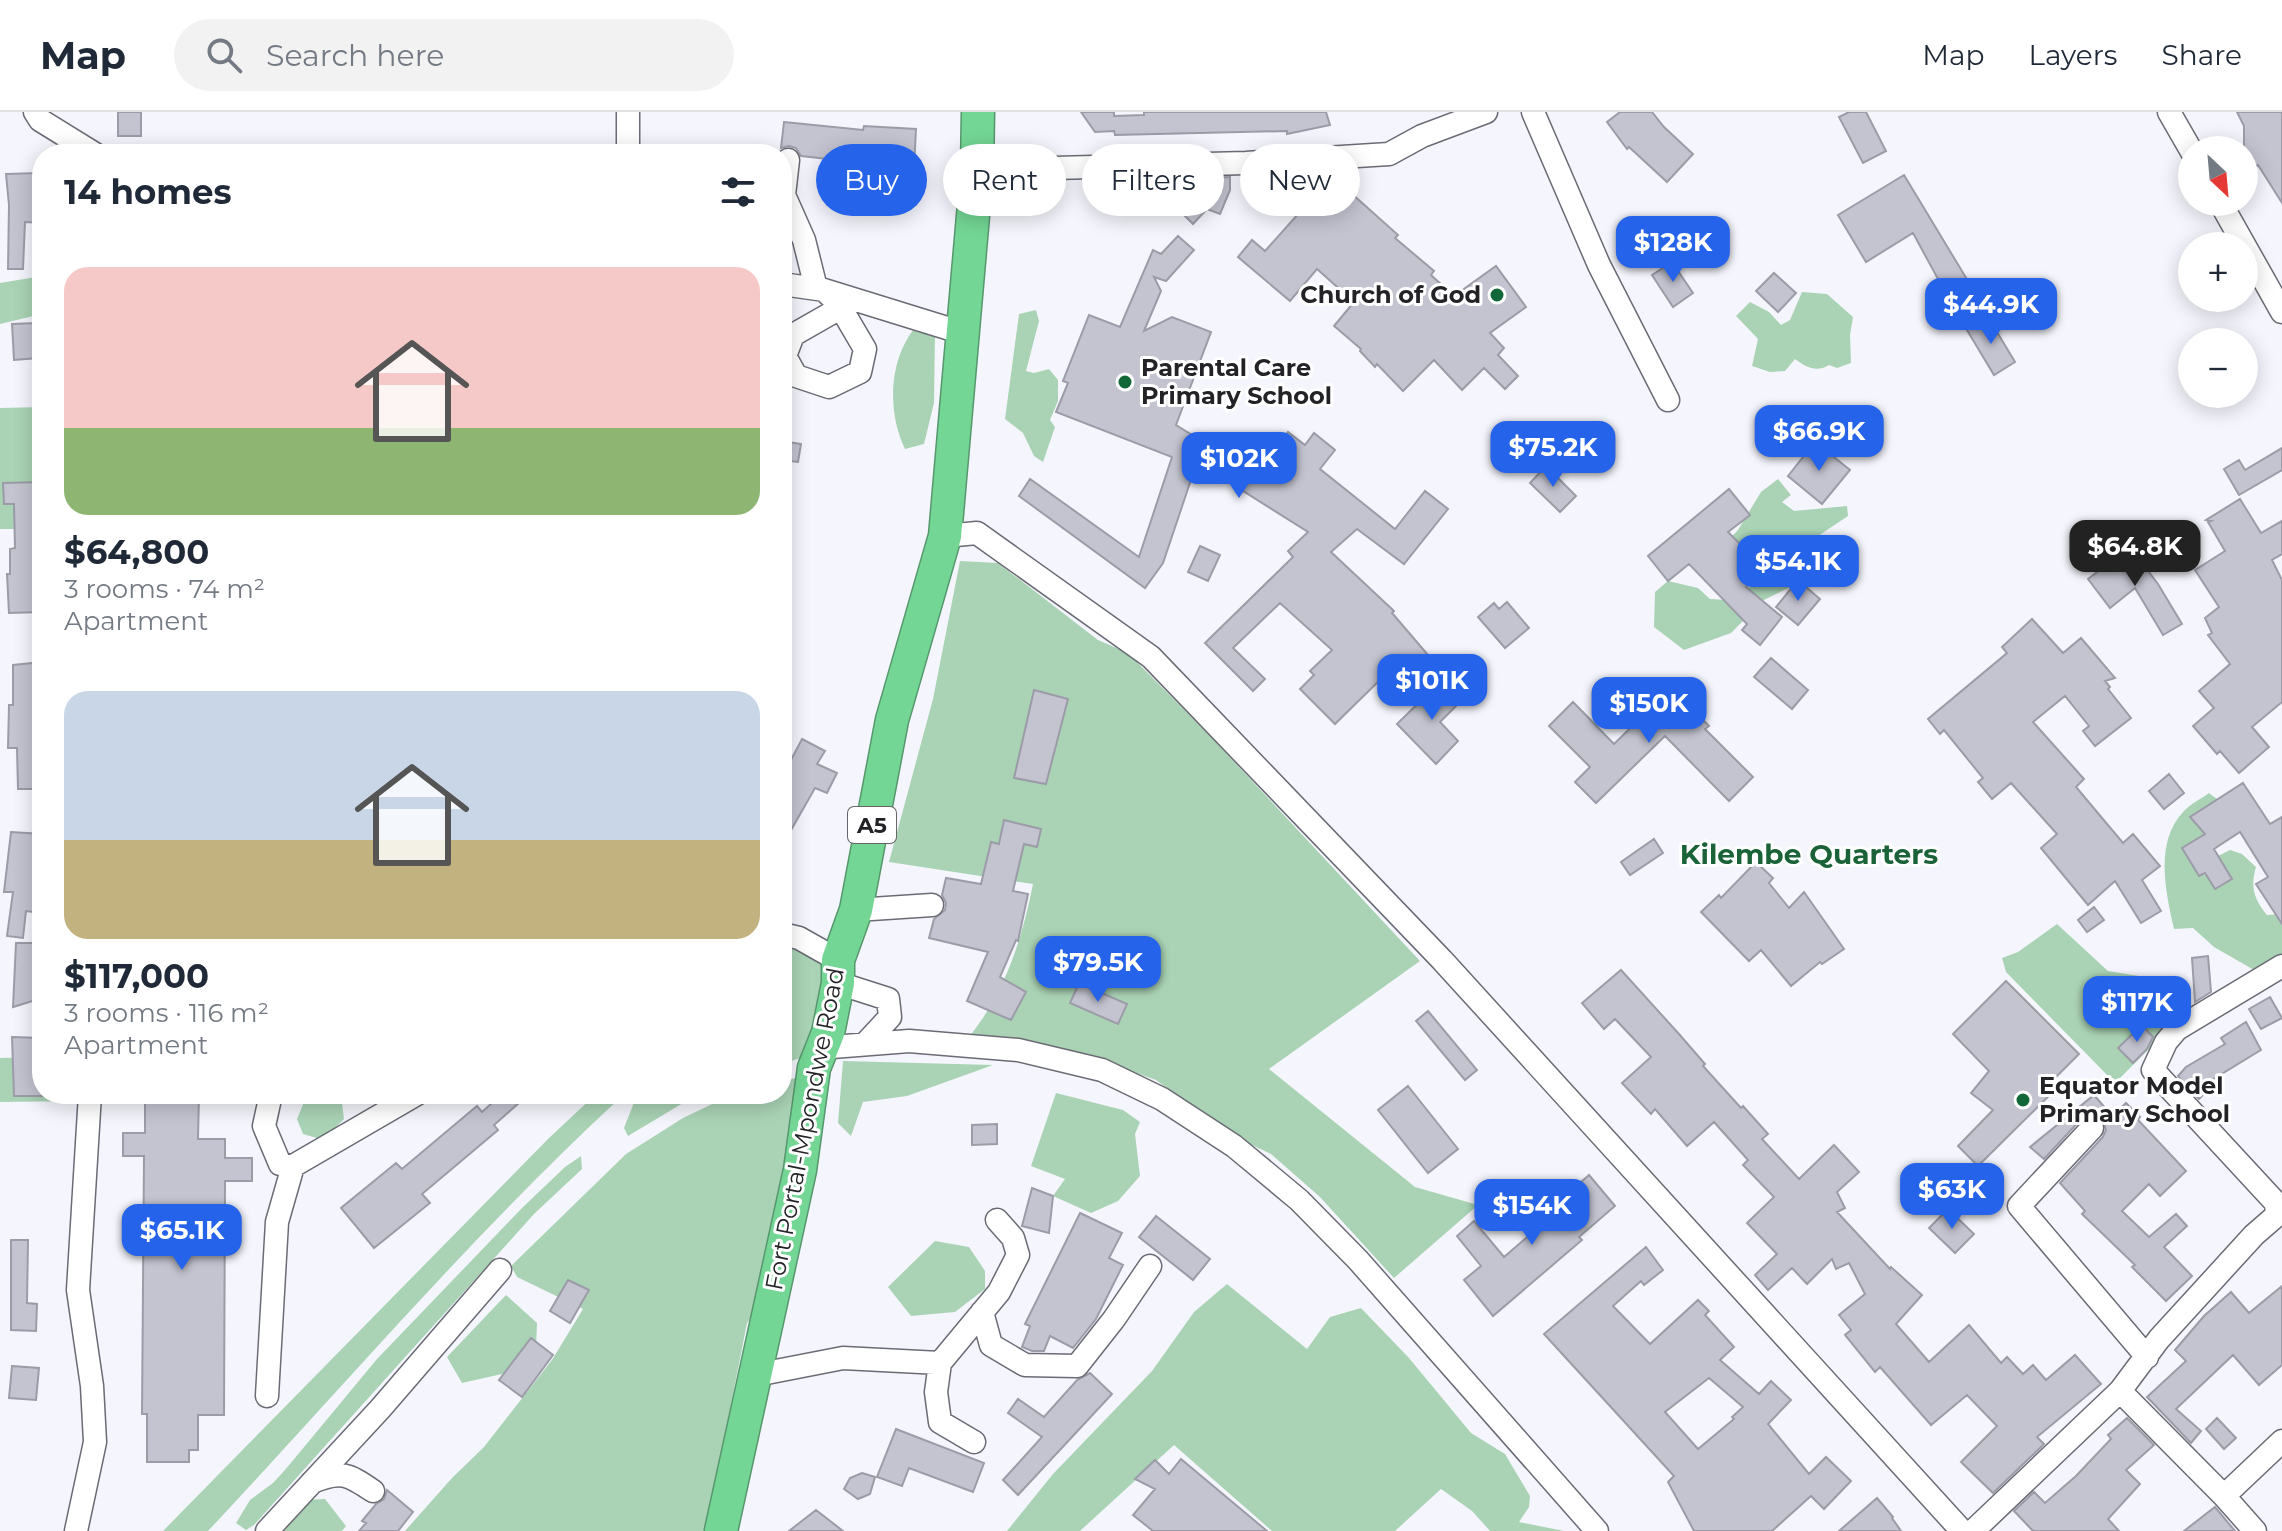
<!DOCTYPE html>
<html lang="en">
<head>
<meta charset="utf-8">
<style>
	body { margin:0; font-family:Montserrat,sans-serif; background:#f2f2f3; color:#1f2937; height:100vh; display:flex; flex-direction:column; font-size:30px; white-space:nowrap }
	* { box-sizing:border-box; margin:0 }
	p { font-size:26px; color:#747a83 }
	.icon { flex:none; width:44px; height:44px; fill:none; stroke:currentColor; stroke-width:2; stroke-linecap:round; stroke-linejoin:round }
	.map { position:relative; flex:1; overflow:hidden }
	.details { position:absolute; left:32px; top:32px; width:760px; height:960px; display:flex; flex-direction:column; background:#fff; border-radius:32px; box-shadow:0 4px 20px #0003 }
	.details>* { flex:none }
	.guide { position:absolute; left:816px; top:32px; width:760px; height:72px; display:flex; gap:16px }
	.needle { width:52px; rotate:154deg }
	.controls { position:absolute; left:2178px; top:24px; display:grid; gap:16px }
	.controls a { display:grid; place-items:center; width:80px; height:80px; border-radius:50%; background:#fff; box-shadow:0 4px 20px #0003; font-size:40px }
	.price { position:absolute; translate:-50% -68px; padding:0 18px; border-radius:16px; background:#2563eb; color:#fff; font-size:26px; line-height:52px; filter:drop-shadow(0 2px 4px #0008) }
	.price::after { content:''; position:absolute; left:50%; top:48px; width:24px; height:18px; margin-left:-12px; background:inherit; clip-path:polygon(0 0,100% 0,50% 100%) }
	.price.selected { background:#222; color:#fff }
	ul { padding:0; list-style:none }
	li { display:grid; align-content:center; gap:16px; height:424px; padding:0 32px }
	li span { display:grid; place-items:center; height:248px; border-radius:24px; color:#555 }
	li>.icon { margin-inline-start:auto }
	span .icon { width:144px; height:144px; fill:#fffc; stroke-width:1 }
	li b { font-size:34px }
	h2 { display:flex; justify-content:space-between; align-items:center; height:96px; padding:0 32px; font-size:34px }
	.pill { padding:0 28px; border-radius:36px; background:#fff; box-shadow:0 4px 20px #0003; font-size:28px; line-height:72px }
	.pill.selected { background:#2563eb; color:#fff }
	header { display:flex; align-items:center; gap:48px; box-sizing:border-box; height:112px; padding:0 40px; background:#fff; border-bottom:2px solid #e0e1e3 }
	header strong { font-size:38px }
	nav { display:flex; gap:44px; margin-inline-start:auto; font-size:28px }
	.search { width:560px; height:72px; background:#f2f2f3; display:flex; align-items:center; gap:20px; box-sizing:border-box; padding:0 28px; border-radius:44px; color:#747a83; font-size:30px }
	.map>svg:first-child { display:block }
	.green { fill:#aad3b5 }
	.building { fill:#c3c4d0; stroke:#9b9ca7; stroke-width:2; fill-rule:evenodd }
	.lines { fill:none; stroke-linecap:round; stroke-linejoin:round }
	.minor-casing { stroke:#6a6b75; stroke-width:25 }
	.highway-casing { stroke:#57976e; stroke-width:35 }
	.minor { stroke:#fff; stroke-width:22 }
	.highway { stroke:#73d694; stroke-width:32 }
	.poi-dot { fill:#126738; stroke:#fff; stroke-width:3 }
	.labels { text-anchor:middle; stroke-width:6; stroke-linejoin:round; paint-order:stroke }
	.shield { fill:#fff; stroke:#656568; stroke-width:2 }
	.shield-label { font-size:22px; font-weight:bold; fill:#232327 }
	.poi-label { font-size:24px; font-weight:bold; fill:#232327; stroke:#fff; text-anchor:start }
	.street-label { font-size:24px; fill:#232327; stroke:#fff }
	.quarter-label { font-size:28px; font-weight:bold; fill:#1a6338; stroke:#fff }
</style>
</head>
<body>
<header>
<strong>Map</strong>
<div class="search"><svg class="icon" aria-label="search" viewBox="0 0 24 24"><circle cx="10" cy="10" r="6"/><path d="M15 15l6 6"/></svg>Search here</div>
<nav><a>Map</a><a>Layers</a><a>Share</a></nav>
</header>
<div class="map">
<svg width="2282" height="1419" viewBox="0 0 2282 1419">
	<rect width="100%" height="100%" fill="#f5f6fd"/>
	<!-- green -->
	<path class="green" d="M42,164v38l-42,10v-41z
		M1802,180l25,2 26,23 -3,18 1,28 -14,5 -8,-3c-13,8 -23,2 -34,-6l-10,12 -15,1 -18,-6 6,-27 -22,-23 14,-14 19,10 12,13 9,-5z
		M1036,198l3,11 -13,50 8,2 15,-4 9,11v21l-8,19 5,7 -12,35 -9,-6 -11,-23 -18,-14 14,-105z
		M919,211l16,10 -1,70 -10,41 -19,5c-19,-39 -16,-94 14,-126z
		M42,295v122h-42v-121z
		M1778,367l13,16 -9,7 12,9 53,-5 1,10 -33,22 -23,12 -4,38 -24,12 -33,33 -47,17 -30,-23 1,-35 13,-11 30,7 12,11 18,1 28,-17 6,-22 -15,-17 -17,10 -14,-1 22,-23 23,-38z
		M960,449l38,2 100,77 30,13 85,86 207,222 -151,108 146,118 63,18 -84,73 -74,-81 -49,-43 -40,-19 -75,-55 -61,-22 -125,-22c35,-45 52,-96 63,-152l-144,-22 44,-163z
		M2209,681l12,9 -2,17 -19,19v37l11,-1 5,-17 14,-7 12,4 14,13c-6,20 -2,32 11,48l15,-1v53l-28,3 -40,-23 -21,-19 -19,1c-8,-36 -20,-86 9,-117 7,-8 18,-13 26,-19z
		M2057,812l51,47 43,7 30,39 -66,66 -109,-111 -4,-14 16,-6z
		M782,822l44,13 -10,106 -34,11z
		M42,945v37h44l-1,7 -85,1v-44z
		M843,949l150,4 -86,31 -44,6 -12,34 -13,-13z
		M808,963l-49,232 -12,16 -41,208h-301l47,-53 32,-31 68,-87 31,-51 -66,-32 -6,-11 115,-112 57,-36 50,-24h49v-13z
		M1056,981l67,17 17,12 -5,12 5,42 -22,25 -27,12 -38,-17 12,-17 -34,-13z
		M596,982h23v5c-146,135 -275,287 -411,432h-45l386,-393z
		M633,982h65l-70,42 -4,-8 9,-23z
		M325,985l17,6 2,16 -11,11 -16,8 -14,-4 -6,-15 7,-17z
		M581,1044l1,13 -48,45 -280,311 -8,5 -10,-7 14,-23 23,-17 12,-13 92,-111 146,-152 42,-40z
		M935,1129l34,6 16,24v18l-30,23 -44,4 -23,-29z
		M1227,1172l80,65 23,-32 31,-9 48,50 62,75 34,21 25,42 -1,11 -10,15 45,9h-74l-18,-20 -31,-22 -46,42h-123l-98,-86 -94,86h-73l46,-57 99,-103 42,-59z
		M506,1183l31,28 -1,27 -34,24 -40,9 -15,-26z
		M325,1387l21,27 -4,5h-59l19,-31z"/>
	<!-- building -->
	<path class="building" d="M118,0h23v24h-23z
		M1081,0h33v4l30,-1v-3h182l4,13 -43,9v-3l-172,4 -1,-4 -19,1z
		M1620,0h32l12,15 29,27 -26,28 -38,-35 -2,2 -20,-27z
		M1849,0h17l20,39 -23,12 -24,-46z
		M2237,0h45v91l-24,-38 -14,9v-48z
		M784,10l79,8 1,-4 52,3 -3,59 -31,-2 1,-21 -82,-9 -5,-8 -7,-2 -8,2z
		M39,61l3,50 -17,-1 -2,47h-15l1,-64 -3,-31z
		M1904,63l67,111v6l-20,11 -38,-70 -47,29 -28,-47z
		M1332,64l66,59 -3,3 39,33 -3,4 23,21 42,-30 30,41 -36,26 14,15 -6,7 20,21 -13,13 -21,-21 -22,22 -28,-30 -31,31 -26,-27 -2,3 -15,-16 1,-2 -27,-23 20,-24 -37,-33 -27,32 -52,-44 14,-17 13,11z
		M1230,65v13l-10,24 -13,-5 -14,15 -26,-26 1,-19z
		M1119,68l10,12 -19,17 -15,-17 13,-11z
		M1178,124l16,14 -28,31 -12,-4 7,14 -17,40 28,-14 39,15 -35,93 67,41 17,-23 12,9 16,-20 17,13 9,-12 21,17 -15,19 75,60 30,-38 23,18 -44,55 -47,-35 -26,23 63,59 -2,2 36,42 -34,29 -8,-10 -51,50 -35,-35 14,-14 -4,-4 22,-21 -52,-47 -47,45 32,31 -12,12 -48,-48 88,-86 -5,-6 20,-19 -111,-70 -34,101 -18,25 -126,-92 11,-17 109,78 33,-100 -116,-45 12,-29 -5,-2 26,-66 31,12 33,-77 8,4z
		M1672,150l21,31 -20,14 -21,-32z
		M1774,161l22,20 -18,19 -22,-21z
		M1988,205l27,45 -21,13 -27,-45z
		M37,211l2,35 -25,2 -2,-36z
		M782,329l19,3 -3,18 -16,-2z
		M1815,330l35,28 -28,34 -34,-28z
		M2282,336v22l-43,25 -15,-26 15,-9 6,10z
		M1546,354l30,30 -16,16 -30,-29z
		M42,370v130l-33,1 -2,-39h3v-25l5,-1 -1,-44h-10l-1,-21z
		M1729,377l21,26 -22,17 37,37 -19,18 36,30 -22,28 -18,-15 5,-6 -58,-60 -21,17 -20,-25z
		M2240,387l21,34 21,-12v33l-10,6 10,20v122l-30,25 17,20 -30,26 -19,-22 -3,3 -24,-28 21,-18 -15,-17 31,-27 -22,-29 4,-2 -7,-15 14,-11 -24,-37 30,-19 -17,-29 3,-1 -5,-1z
		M1200,434l20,9 -12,26 -20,-9z
		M2130,435l28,37 24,40 -19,11 -28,-47 -25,20 -22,-29z
		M1798,468l22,19 -22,26 -22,-18z
		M1507,490l22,26 -24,20 -27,-31 16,-14 5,6z
		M2032,507l31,34 18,-15 34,40 -10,3 5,6 -2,2 23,29 -36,28 -12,-15 6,-5 -24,-30 -32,26 51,57 -8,8 47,56 10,-9 27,32 -18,14 19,31 -20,12 -26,-42 -27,24 -47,-57 16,-14 -46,-51 -19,16 -14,-17 5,-4 -39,-48 -4,4 -12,-15 79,-66 -5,-6z
		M1771,546l37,32 -16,19 -38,-32z
		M42,550v86h-5l1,41h-20l-1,-41h-9l1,-43h4v-40z
		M1443,567l20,20 -23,23 18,19 -22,23 -39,-40z
		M1664,569l45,45 -4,3 48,48 -24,24 -64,-65 -69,67 -21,-21 15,-15 -41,-41 24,-24 41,42 37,-36 -8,-7z
		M1034,578l34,9 -22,85 -32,-6z
		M802,627l23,12 -8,13 20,9 -10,20 -12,-5 -33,58v-69z
		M2169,662l15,19 -20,16 -15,-18z
		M2243,671l27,41 12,-7v107l-26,-40 12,-7 -28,-45 -26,17 18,30 -17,10 -10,-16 -6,3 -17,-28 23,-14 -15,-17z
		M1004,708l37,9 -4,18 -13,-3 -11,47 15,3 -10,47 -2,-1 -16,37 26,15 -15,28 -44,-19 21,-49 -59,-14 5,-19 11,-9 1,-7 -4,-8 4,-17 35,6 10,-42 8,2z
		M11,720l31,2v79l-16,-2 -3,27 -16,-2 6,-44h-9z
		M1654,727l9,14 -33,22 -9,-13z
		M1756,750l17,16 -4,5 20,25 15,-16 40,57 -22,15 -2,-2 -29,24 -30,-36 -12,11 -48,-49 18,-17 2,3z
		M2094,795l10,13 -17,12 -9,-12z
		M16,831h24l2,55 -29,9z
		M2208,844l3,36 -16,10 -3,-44z
		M1621,858l58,64 26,30 -2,2 38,42 2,-2 25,28 -6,5 37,40 35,-34 25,27 -22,20 8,16 -8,4 53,57 1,-2 31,28 -26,29 33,38 40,-37 32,38 6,-6 16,17 10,-9 13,15 29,-25 26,29 -64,53 7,7 -51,49 -32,-31 36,-36 -30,-31 -36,30 -51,-58 -5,5 -30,-37 6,-5 -12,-15 26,-21 -16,-31 -13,6 -4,-10 -25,25 -15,-16 -24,22 -13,-15 22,-21 -30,-31 27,-26 -31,-32 5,-5 -34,-38 -27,24 -32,-37 -4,5 -29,-31 29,-26 -36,-38 -11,10 -22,-26z
		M2006,869l73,73 -26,26 6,6 -81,80 -20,-20 35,-36 -22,-17 18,-22 -36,-37z
		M1079,871l48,21 -9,20 -48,-21z
		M2270,885l12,21 -21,11 -12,-20z
		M1428,899l49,59 -12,10 -49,-59z
		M2246,910l15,28 -54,33 4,4 -12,12 -21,-23 8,-9 39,-23 -4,-6z
		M2142,913l11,12 -6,12 -14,14 -15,-15z
		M12,925l30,1v58h-28z
		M1408,974l50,63 -30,24 -50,-63z
		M145,982h54l-1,45h27v19h27v23h-27l-1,234h-26v35h-9v12h-42v-48h-5l2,-258h-21v-23h22z
		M502,982h27l-35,31 4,5 -76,64 8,9 -56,45 -33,-40 55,-45 6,6 75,-63 5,6z
		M2094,983l18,21 14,-13 14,14 -2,3 48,51 -26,25 -11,-12 -27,27 27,26 27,-23 11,12 -23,21 28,29 -26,25 -34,-34 3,-2 -53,-51 3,-3 -25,-28 43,-46 3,-7 -4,-12 -8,-4 -12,4 -38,41 -14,-12z
		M997,1012v20l-25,1v-20z
		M1589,1063l26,31 -36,31 3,3 -89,76 -29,-36 17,-14 -24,-30 17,-15 30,36 58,-50 -4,-5z
		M1032,1076l21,8 -4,37 -27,-7z
		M1948,1097l26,25 -19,19 -26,-25z
		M1080,1101l42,20 -13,25 14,7 -27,54 -23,29 -23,-12 -6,15h-12l-10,-4 8,-21 -5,-2z
		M1156,1104l54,43 -17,21 -54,-43z
		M11,1128h17l-1,63 10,1 -1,27 -25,-1z
		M1646,1135l17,23 -19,15 -3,-4 -28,25 37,38 48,-44 11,11 -4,4 29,32 -14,13 39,34 12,-13 20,19 -23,24 41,50 17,-17 25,24 -27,28 -13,-13 -39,35h-78l-26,-49 6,-6 -130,-142zM1709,1266l34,29 -11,10 2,2 -36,30 -33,-37z
		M568,1168l21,10 -19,33 -20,-12z
		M2282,1174v79l-23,20 -26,-30 -57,54 25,22 -10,12 -44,-46 39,-36 -11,-11 29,-34 27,-24 18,21z
		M531,1226l22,17 -31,42 -23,-17z
		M12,1254l27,2 -3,32 -27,-2z
		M1090,1261l22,21 -94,101 -15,-15 39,-43 -34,-24 10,-14 26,18 33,-37z
		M2127,1306l27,27 -28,25 14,14 -32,35 11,12h-86l-19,-20 20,-19 11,11 31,-27 35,-37 -3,-4z
		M2217,1306l19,20 -12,11 -18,-20z
		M896,1317l88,34 -11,29 -64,-24 -7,18 -25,-9z
		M1181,1347l86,72h-114l-20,-16 22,-26 -20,-10 20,-19 14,14z
		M862,1361l13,4 -5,17 -12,5 -14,-10 6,-11z
		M387,1378l26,22 -15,19h-39l7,-8 -4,-2 14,-17 8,-5z
		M1877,1386l16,19 -1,1 9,13h-62z
		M2215,1395l20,24h-51z
		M816,1398l27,21h-54z"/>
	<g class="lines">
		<!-- minor casing -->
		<g class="minor-casing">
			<path id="minor" d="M35,0l5,8 55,34
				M628,0v42
				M1533,0l66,153 69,135
				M2169,0l23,40
				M788,48l-4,35 20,45 12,48
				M977,58l269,-7 143,-9 33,-18 64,-24
				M2220,90l62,110
				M782,172l42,6 139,43
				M824,178l14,13 27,46 -5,23 -31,15 -33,-11 -11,-20 8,-21 42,-24 3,-8
				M945,424l32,-3 174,124 291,303 520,571
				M856,798l76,-5
				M782,822l17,4 39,22
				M838,871l50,16 2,18 -25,27
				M817,943l15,-8 77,-6 109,9 84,20 60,29 72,47 65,54 59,60 239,271
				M271,982l-7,32 16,38 13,2 124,-72
				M2092,1016l-73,78 128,151
				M982,1200l9,33 34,20 52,1 37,-47 36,-53
				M756,1263l87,-17 97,5
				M2120,1279l104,105 31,35
				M267,1284l10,-174 16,-56
				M974,1330l-34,-20 -4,-30 4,-29 59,-71 19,-37 -5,-17 -16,-18
				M312,1370c29,-12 36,-8 61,9
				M2224,1384l58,-55
				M76,1419l19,-89 -3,-56 -14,-96 12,-196
				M267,1419l113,-122 120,-139
				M1973,1419l147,-140 39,-52 95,-104 23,-20 -1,-12 -123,-133 13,-28 11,-13 105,-63"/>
		</g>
		<!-- highway casing -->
		<g class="highway-casing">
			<path id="highway" d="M721,1419l79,-361 14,-102 14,-35 10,-50v-23l18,-50 36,-190 53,-184 32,-366 1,-58"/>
		</g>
		<!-- minor -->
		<use href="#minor" class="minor"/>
		<!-- highway -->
		<use href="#highway" class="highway"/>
	</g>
	<!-- markers -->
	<g class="poi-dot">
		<circle cx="1497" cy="183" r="8"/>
		<circle cx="1125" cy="270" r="8"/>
		<circle cx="2023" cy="988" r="8"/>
	</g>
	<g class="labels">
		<!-- shield labels -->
		<rect class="shield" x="848" y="695" width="48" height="36" rx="6"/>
		<g class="shield-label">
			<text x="872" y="721">A5</text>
		</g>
		<!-- poi labels -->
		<g class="poi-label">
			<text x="1481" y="191" text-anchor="end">Church of God</text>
			<text x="1141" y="264">Parental Care<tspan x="1141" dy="28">Primary School</tspan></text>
			<text x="2039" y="982">Equator Model<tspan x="2039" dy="28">Primary School</tspan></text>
		</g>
		<!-- street labels -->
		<g class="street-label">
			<text transform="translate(805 1017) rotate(-79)" y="8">Fort Portal-Mpondwe Road</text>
		</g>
		<!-- quarter labels -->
		<g class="quarter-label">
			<text x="1809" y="752">Kilembe Quarters</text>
		</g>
	</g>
</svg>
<div class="controls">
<a><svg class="needle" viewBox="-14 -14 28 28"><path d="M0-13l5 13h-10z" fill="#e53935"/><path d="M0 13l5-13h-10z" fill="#747a83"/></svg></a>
<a>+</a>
<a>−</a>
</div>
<b class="price" style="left:1673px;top:172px">$128K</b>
<b class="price" style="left:1991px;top:234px">$44.9K</b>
<b class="price" style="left:1819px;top:361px">$66.9K</b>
<b class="price" style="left:1553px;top:377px">$75.2K</b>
<b class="price" style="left:1239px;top:388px">$102K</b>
<b class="price selected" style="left:2135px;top:476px">$64.8K</b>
<b class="price" style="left:1798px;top:491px">$54.1K</b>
<b class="price" style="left:1432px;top:610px">$101K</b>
<b class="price" style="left:1649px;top:633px">$150K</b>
<b class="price" style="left:1098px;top:892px">$79.5K</b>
<b class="price" style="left:2137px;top:932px">$117K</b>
<b class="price" style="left:1952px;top:1119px">$63K</b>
<b class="price" style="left:1532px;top:1135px">$154K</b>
<b class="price" style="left:182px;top:1160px">$65.1K</b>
<div class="guide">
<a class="pill selected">Buy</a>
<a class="pill">Rent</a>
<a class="pill">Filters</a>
<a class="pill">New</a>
</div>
<section class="details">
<h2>14 homes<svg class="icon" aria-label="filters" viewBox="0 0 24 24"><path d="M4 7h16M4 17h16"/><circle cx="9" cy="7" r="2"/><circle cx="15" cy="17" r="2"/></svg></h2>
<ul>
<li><span style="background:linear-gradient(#f6c9c9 65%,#8fb573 0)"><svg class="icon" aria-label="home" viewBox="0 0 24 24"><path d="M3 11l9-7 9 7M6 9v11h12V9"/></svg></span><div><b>$64,800</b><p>3 rooms · 74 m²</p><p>Apartment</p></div></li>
<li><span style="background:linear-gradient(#c9d6e8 60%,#c2b280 0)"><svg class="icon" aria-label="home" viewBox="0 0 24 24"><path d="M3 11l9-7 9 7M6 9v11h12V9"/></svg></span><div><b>$117,000</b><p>3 rooms · 116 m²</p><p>Apartment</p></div></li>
</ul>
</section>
</div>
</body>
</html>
